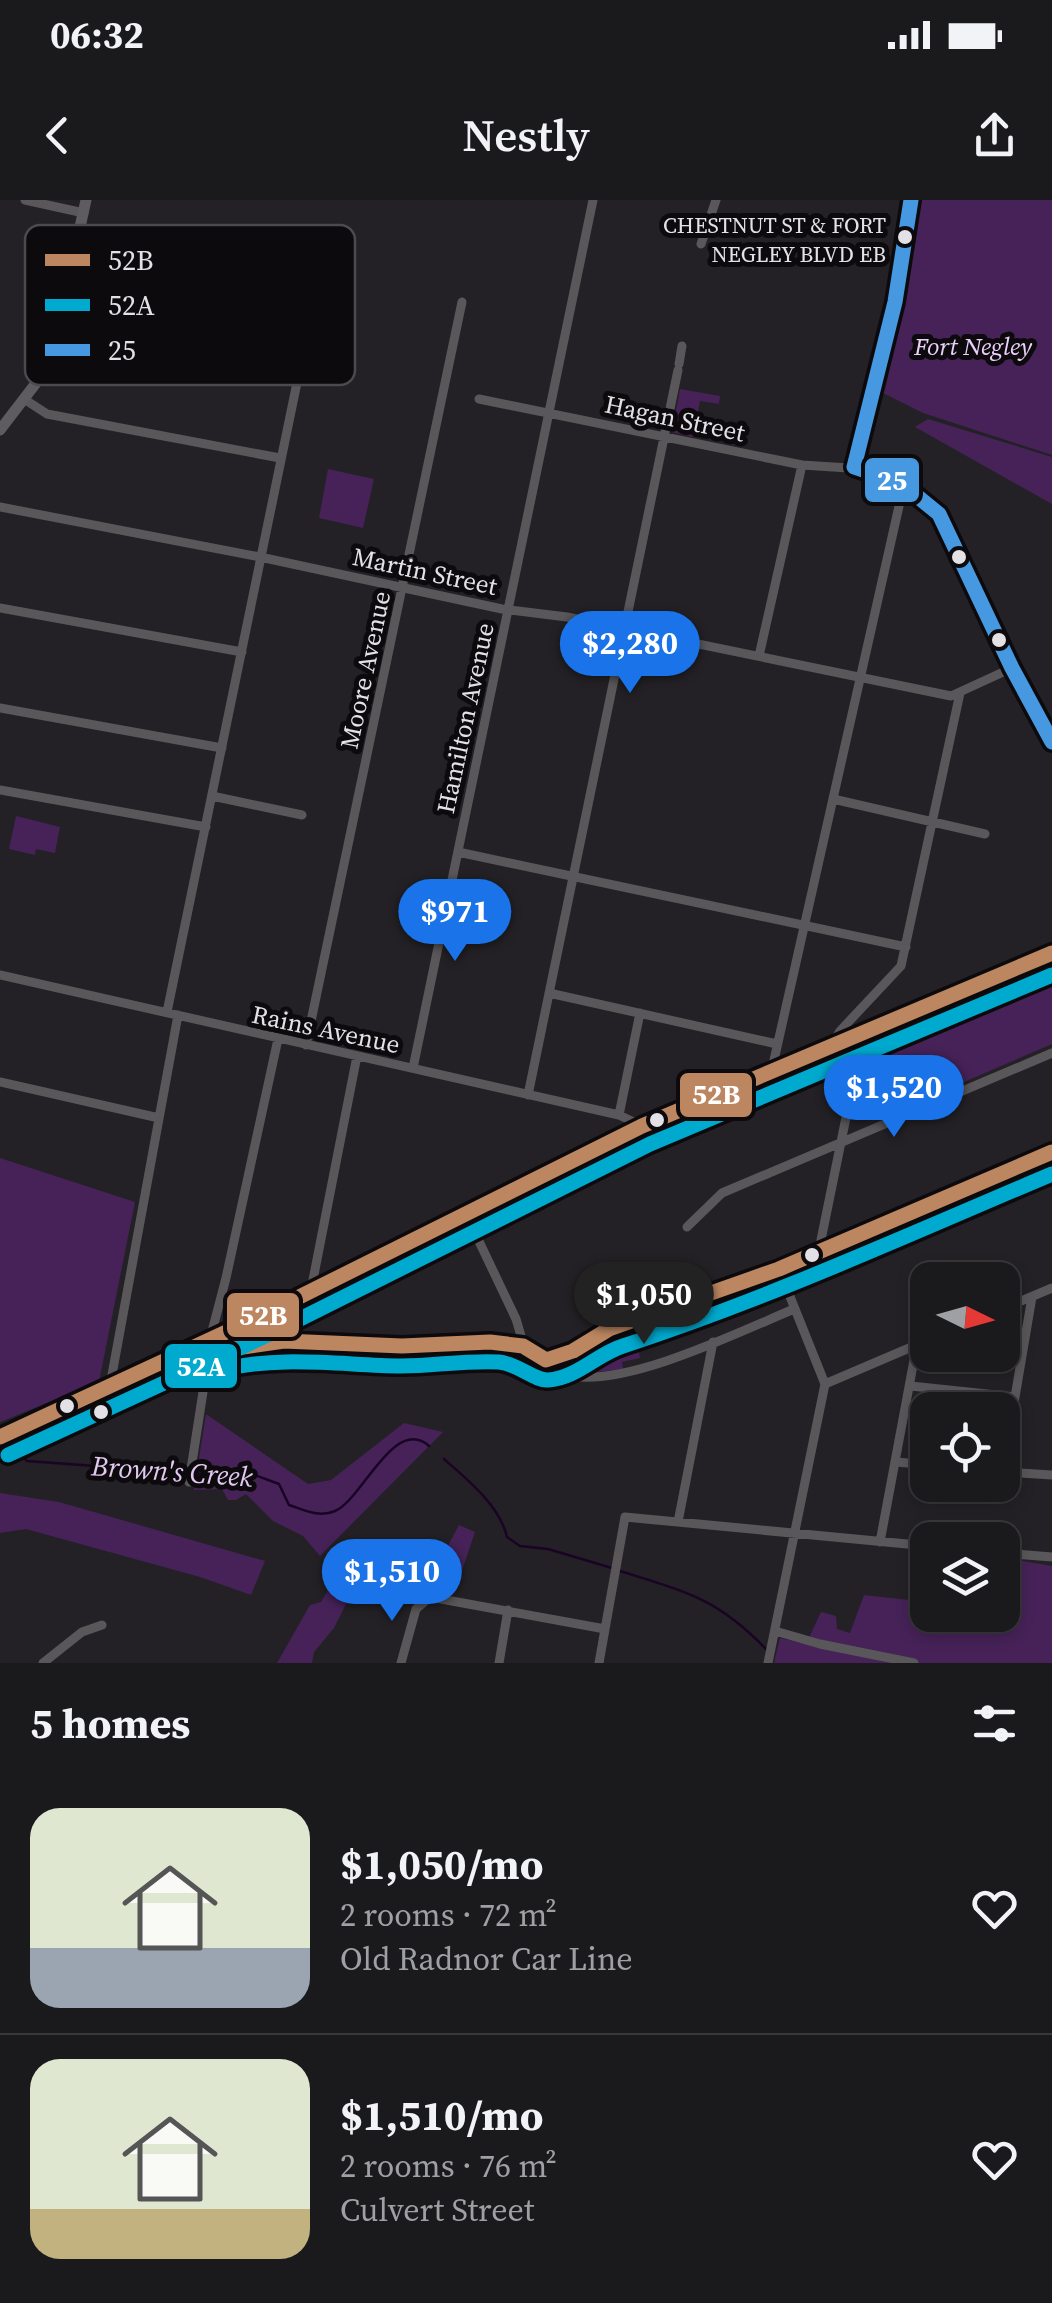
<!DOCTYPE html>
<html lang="en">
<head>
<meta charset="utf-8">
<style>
	body { margin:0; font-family:"Source Serif 4",serif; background:#272629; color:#f1f3f6; height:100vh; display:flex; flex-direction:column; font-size:38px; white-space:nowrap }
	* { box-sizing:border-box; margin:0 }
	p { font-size:32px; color:#9fa0a3 }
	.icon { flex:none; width:55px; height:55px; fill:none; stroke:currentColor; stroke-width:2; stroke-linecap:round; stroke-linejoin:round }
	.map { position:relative; height:1463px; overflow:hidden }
	.sheet { display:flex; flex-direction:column; background:#1a191c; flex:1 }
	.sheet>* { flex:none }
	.needle { width:65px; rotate:95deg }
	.tools { position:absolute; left:910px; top:1062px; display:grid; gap:20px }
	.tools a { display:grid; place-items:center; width:110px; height:110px; border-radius:20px; background:#1a191c; box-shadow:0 5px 15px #0003,0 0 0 2px #38383b; font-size:50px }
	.price { position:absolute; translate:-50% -85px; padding:0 22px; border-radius:35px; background:#1a73e8; color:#fff; font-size:32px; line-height:65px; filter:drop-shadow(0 2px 5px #0008) }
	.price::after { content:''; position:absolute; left:50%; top:60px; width:30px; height:22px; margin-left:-15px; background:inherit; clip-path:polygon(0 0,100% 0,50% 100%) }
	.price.active { background:#222; color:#fff }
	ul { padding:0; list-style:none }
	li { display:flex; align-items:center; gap:30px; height:250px; padding:0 30px }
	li+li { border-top:2px solid #38383b }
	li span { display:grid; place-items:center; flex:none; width:280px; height:200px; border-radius:30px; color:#555 }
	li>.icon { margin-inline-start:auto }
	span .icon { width:120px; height:120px; fill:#fffc; stroke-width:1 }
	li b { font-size:42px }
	h2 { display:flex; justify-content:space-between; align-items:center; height:120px; padding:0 30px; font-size:42px }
	.status { display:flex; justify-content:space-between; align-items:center; height:70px; padding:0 50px; background:#1a191c; direction:ltr }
	.status svg { height:28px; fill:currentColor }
	header { display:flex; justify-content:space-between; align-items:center; height:130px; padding:0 30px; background:#1a191c; font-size:45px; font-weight:600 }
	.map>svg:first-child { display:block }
	.green { fill:#462258 }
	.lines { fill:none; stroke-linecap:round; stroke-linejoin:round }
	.stream { stroke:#1a0425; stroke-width:2.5 }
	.minor { stroke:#59575a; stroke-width:9 }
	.major { stroke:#5e5b61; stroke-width:11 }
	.bus-1-casing { stroke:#0c0a0d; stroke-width:22 }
	.bus-2-casing { stroke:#0c0a0d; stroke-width:22 }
	.bus-3-casing { stroke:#0c0a0d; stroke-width:22 }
	.bus-1 { stroke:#bb8660; stroke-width:15 }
	.bus-2 { stroke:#00a9ce; stroke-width:15 }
	.bus-3 { stroke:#4699e1; stroke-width:15 }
	.bus-dot { fill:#e3e1e5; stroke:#0c0a0d; stroke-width:4 }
	.labels { text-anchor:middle; stroke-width:10; stroke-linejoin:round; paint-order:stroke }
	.bus-label { font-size:22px; fill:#e3e1e5; stroke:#0c0a0d; text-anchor:end }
	.park-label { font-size:25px; font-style:italic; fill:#ebd0fa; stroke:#0c0a0d }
	.street-label { font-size:25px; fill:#e3e1e5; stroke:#0c0a0d }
	.water-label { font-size:28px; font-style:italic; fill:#e3c8f1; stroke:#0c0a0d }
	.key { fill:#0c0a0d; stroke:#4c4a4e; stroke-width:2.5 }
	.key-label { font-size:28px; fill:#e3e1e5 }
	.line-badge { stroke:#0c0a0d; stroke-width:4 }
	.badge-label { font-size:28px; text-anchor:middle; font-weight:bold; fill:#fff }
</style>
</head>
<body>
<div class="status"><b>06:32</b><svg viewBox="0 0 49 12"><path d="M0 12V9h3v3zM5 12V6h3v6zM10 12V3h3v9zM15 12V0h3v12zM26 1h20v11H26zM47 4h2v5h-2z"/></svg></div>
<header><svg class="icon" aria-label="back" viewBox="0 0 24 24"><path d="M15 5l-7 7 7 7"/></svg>Nestly<svg class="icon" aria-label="share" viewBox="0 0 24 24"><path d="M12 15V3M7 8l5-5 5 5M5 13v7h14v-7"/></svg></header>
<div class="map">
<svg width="1052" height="1463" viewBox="0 0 1052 1463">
	<rect width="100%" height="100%" fill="#232125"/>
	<!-- green -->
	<path class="green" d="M920,0h132v255l-129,-42 -42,-21 20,-85z
		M680,189l40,7 -1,8 -19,-3 -7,36 -21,-5z
		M928,219l124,38v47l-137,-77z
		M328,269l46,10 -11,49 -44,-10z
		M16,616l44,11 -5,26 -19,-4 -1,6 -26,-6z
		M1052,762v82l-153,66 -10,-24 -15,7 -4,-8 -13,6 9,-42 10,-15z
		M0,958l135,44 -36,180 -99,40z
		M634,1127l6,31 -18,4 1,7 -36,4 -27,-5 2,-5 40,-25z
		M206,1214l102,70 23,-4 73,-57 39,9 -123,124 -17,-20 -30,-15 -27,-27 -10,6h-8l-6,-11 -28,1z
		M0,1293l59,9 206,59 -14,34 -51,-18 -174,-48 -26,4z
		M459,1325l16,7 -21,62 -15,-5 4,-34z
		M1005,1358l47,8v97h-278l6,-25 26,6 15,-32 15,4 1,13 13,4 14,-38 63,7 1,13h64l11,3v-22l6,-14 -5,-5z
		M333,1382l21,6 -20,40 -20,24 -2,11h-35l33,-58 11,-3z"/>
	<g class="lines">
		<!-- stream -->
		<path class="stream" d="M14,1247l13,14 178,13 36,-4 38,14 10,21c16,5 30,13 46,6 27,-11 59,-96 94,-65
			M444,1259c23,20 56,47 63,78l13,9 28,3 64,19
			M620,1371c67,21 97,27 148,80"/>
		<!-- minor -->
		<path class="minor" d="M25,0l59,13
			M701,44l15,-44
			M679,164l3,-18
			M24,199l23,15 233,44
			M479,199l323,66 62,4 40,15 35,30 53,106 20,48 40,74
			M854,267l41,-165 16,-102
			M0,307l260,50 242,52 65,8 384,79 61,-28
			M0,408l242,44
			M759,456l43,-191
			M0,508l222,40
			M0,590l206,37
			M212,596l90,19
			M833,599l152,35
			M458,652l448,95
			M0,775l619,140 23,11
			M549,793l228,51
			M167,812l151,-731
			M306,845l156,-743
			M831,846l9,-15 61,-65 59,-273
			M413,868l180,-868
			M772,869l132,-585
			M0,882l159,36
			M528,895l150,-725
			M619,915l21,-102
			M466,1014l50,105 8,27
			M687,1027l35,-34 330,-140
			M824,1048l-3,-8 40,-196 -4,-8
			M311,1090l46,-234
			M1002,1109l50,-21
			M546,1160c8,7 15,14 26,16 57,10 167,-44 222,-67
			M825,1184l103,-44
			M911,1186l104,11
			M109,1191l69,-376
			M897,1262l31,3
			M1005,1272l47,3
			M1006,1272l9,-75 17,-100
			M189,1282l16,-103 -2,-13 23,-88 52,-239
			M678,1322l35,-180
			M880,1342l37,-198
			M1002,1353l50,4
			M775,1431l45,13 94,19
			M43,1463l39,-31 20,-7
			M401,1463l15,-54 14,-12 175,32
			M499,1463l9,-53
			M599,1463l26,-146 303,29
			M768,1463l57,-279 -46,-115"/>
		<!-- major -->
		<path class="major" d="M0,230l43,-56 8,-16 35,-158
			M541,1156l5,4 27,-9 36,-22 47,-14 123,-46 273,-117
			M0,1237l263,-122 379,-189 410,-173
			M0,1249l207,-95 29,-10 33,-2 134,4 103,-3 23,5"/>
		<!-- bus-1 casing -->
		<g class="bus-1-casing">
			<path id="bus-1" d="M215,1151l69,-10 118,5 88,-4 33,4 23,14 27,-9 36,-22 170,-60 273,-117
				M0,1237l263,-122 379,-189 410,-173"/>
		</g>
		<!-- bus-2 casing -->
		<g class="bus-2-casing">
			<path id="bus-2" d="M220,1170c60,-15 120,-5 181,-4 33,0 65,-6 98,-4 19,2 36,19 49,18 29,-2 49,-26 75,-34 147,-48 287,-112 429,-172
				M8,1255l264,-122 378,-189 402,-169"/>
		</g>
		<!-- bus-3 casing -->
		<g class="bus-3-casing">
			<path id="bus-3" d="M911,0l-16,102 -41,165 47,16 38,31 73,154 40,74"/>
		</g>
		<!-- bus-1 -->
		<use href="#bus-1" class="bus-1"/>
		<!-- bus-2 -->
		<use href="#bus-2" class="bus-2"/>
		<!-- bus-3 -->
		<use href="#bus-3" class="bus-3"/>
	</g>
	<!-- markers -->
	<g class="bus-dot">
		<circle cx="905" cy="37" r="9"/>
		<circle cx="959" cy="357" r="9"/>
		<circle cx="999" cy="440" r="9"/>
		<circle cx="657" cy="920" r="9"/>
		<circle cx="812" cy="1055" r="9"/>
		<circle cx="67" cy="1206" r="9"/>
		<circle cx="101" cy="1212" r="9"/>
	</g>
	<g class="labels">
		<!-- bus labels -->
		<g class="bus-label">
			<text x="886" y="33">CHESTNUT ST &amp; FORT<tspan x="886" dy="29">NEGLEY BLVD EB</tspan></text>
		</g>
		<!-- park labels -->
		<g class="park-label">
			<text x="973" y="155">Fort Negley</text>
		</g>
		<!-- street labels -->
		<g class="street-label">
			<text transform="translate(675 218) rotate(12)" y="9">Hagan Street</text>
			<text transform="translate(425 371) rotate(12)" y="9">Martin Street</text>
			<text transform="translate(365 470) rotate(-78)" y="9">Moore Avenue</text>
			<text transform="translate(465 518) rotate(-78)" y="9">Hamilton Avenue</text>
			<text transform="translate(326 829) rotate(12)" y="9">Rains Avenue</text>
		</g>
		<!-- water labels -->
		<g class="water-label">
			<text transform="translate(172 1271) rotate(4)" y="10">Brown's Creek</text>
		</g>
	</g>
	<!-- legend -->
	<rect x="25" y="25" width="330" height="160" rx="15" class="key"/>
	<rect x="45" y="54" width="45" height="12" fill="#bb8660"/>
	<rect x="45" y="99" width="45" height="12" fill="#00a9ce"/>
	<rect x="45" y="144" width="45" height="12" fill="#4699e1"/>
	<g class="key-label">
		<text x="108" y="70">52B</text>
		<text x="108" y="115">52A</text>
		<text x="108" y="160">25</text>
	</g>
	<g class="line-badge">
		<rect x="863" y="256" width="58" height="48" rx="10" fill="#4699e1"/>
		<rect x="678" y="871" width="76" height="48" rx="10" fill="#bb8660"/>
		<rect x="225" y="1091" width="76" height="48" rx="10" fill="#bb8660"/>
		<rect x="163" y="1142" width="76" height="48" rx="10" fill="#00a9ce"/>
	</g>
	<g class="badge-label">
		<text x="892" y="290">25</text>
		<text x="716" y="904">52B</text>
		<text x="263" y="1125">52B</text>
		<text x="201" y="1176">52A</text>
	</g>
</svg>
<div class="tools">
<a><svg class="needle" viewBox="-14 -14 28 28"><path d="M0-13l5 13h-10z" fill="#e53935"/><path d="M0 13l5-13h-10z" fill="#9fa0a3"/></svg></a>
<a><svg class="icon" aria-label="locate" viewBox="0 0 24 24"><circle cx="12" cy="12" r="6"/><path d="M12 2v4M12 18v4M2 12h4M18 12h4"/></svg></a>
<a><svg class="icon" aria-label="layers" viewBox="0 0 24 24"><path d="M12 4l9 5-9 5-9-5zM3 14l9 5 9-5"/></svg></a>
</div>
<b class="price" style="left:630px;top:496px">$2,280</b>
<b class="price" style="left:455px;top:764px">$971</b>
<b class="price" style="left:894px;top:940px">$1,520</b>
<b class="price active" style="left:644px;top:1147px">$1,050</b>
<b class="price" style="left:392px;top:1424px">$1,510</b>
</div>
<section class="sheet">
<h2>5 homes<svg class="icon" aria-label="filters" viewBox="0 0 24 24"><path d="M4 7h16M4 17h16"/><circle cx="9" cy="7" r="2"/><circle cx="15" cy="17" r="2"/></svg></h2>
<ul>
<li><span style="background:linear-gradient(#dfe7d0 70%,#9aa5b1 0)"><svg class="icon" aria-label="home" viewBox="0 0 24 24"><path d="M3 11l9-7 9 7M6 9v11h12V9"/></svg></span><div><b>$1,050/mo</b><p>2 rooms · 72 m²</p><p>Old Radnor Car Line</p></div><svg class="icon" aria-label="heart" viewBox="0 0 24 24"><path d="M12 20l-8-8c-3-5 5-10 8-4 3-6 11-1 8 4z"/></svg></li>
<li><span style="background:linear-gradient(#dfe7d0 75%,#c2b280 0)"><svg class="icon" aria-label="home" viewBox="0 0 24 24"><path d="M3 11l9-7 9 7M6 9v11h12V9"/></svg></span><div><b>$1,510/mo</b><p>2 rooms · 76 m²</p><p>Culvert Street</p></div><svg class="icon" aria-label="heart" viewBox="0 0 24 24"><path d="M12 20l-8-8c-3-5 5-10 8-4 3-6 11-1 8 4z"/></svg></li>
</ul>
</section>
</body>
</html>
